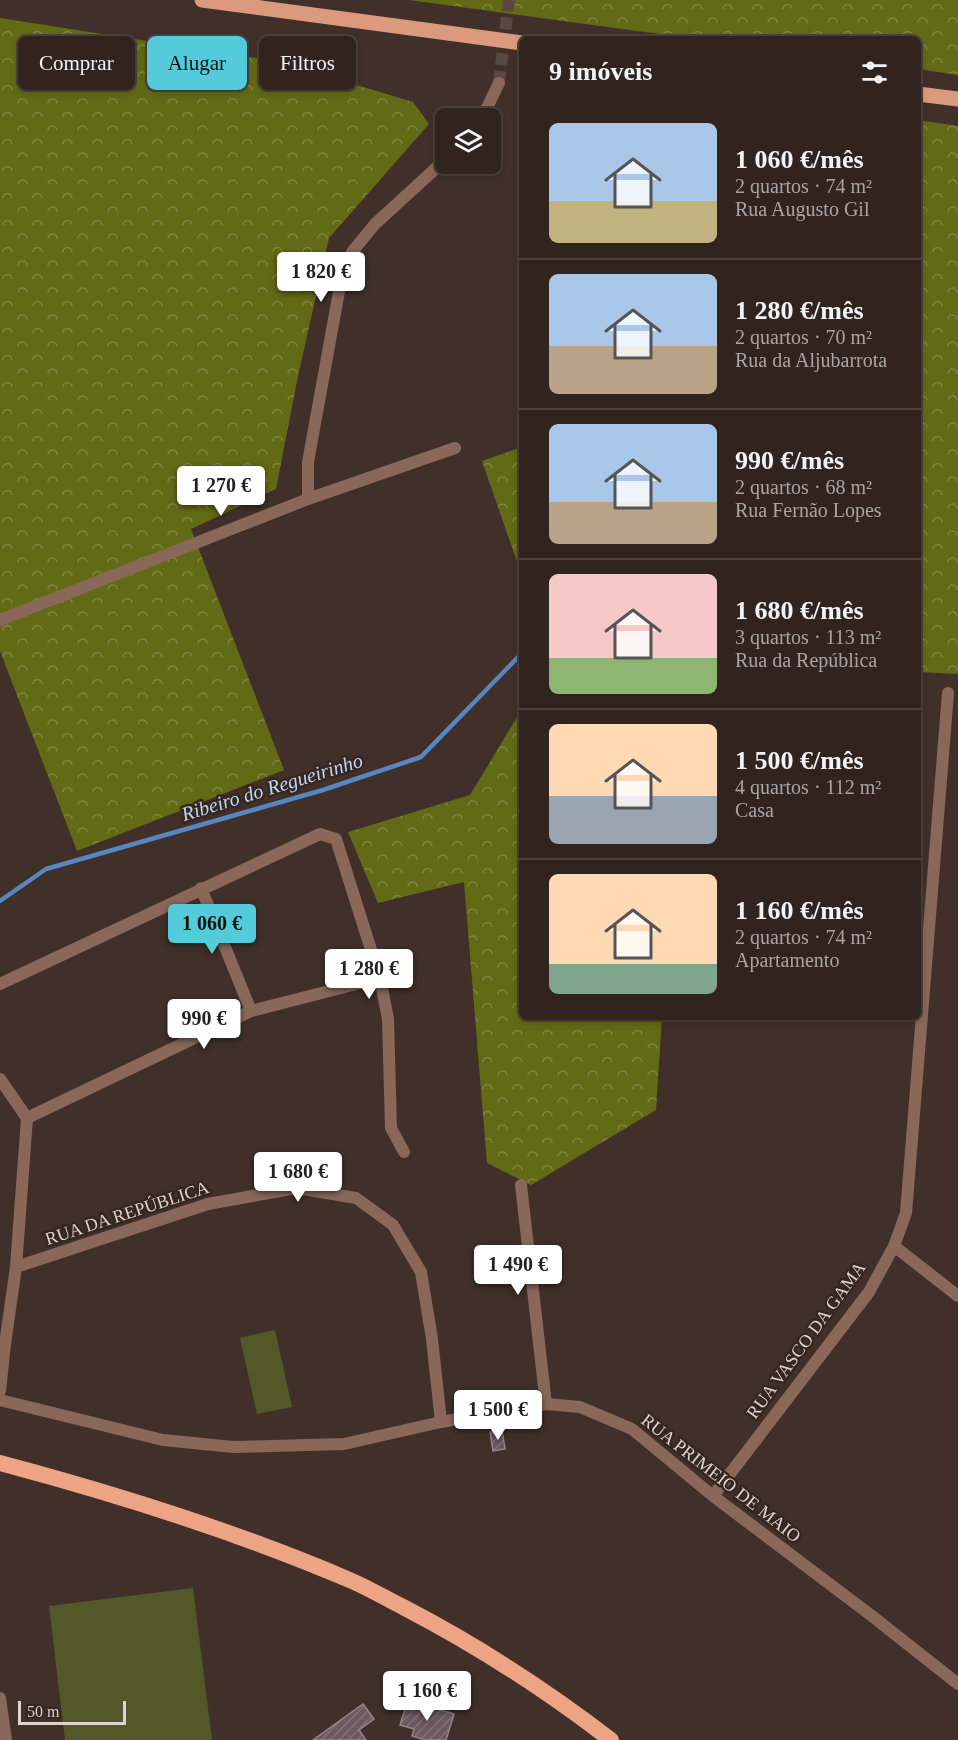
<!DOCTYPE html>
<html lang="pt">
<head>
<meta charset="utf-8">
<style>
	body { margin:0; font-family:"Times New Roman",serif; background:#392c28; color:#f1f3f6; height:100vh; display:flex; flex-direction:column; font-size:22px; white-space:nowrap }
	* { box-sizing:border-box; margin:0 }
	p { font-size:20px; color:#a8a4a4 }
	.icon { flex:none; width:33px; height:33px; fill:none; stroke:currentColor; stroke-width:2; stroke-linecap:round; stroke-linejoin:round }
	.map { position:relative; flex:1; overflow:hidden }
	.sheet { position:absolute; left:519px; top:36px; width:402px; height:984px; display:flex; flex-direction:column; background:#31241f; border-radius:9px; box-shadow:0 3px 9px #0003,0 0 0 2px #4c413d }
	.sheet>* { flex:none }
	.hud { position:absolute; left:18px; top:36px; width:411px; height:54px; display:flex; gap:12px }
	.buttons { position:absolute; left:435px; top:108px; display:grid; gap:12px }
	.buttons a { display:grid; place-items:center; width:66px; height:66px; border-radius:9px; background:#31241f; box-shadow:0 3px 9px #0003,0 0 0 2px #4c413d; font-size:30px }
	.scale { position:absolute; left:18px; bottom:15px; width:108px; box-sizing:border-box; padding-left:6px; border:3px solid #ded3cf; border-top:0; font-size:16px; line-height:21px; white-space:nowrap; color:#ded3cf; -webkit-text-stroke:4px #36261f; paint-order:stroke }
	.price { position:absolute; translate:-50% -51px; padding:0 14px; border-radius:6px; background:#fff; color:#222; font-size:20px; line-height:39px; filter:drop-shadow(0 2px 3px #0008) }
	.price::after { content:''; position:absolute; left:50%; top:36px; width:18px; height:14px; margin-left:-9px; background:inherit; clip-path:polygon(0 0,100% 0,50% 100%) }
	.price.active { background:#53cbdb; color:#111 }
	ul { padding:0; list-style:none }
	li { display:flex; align-items:center; gap:18px; height:150px; padding:0 30px }
	li+li { border-top:2px solid #4c413d }
	li span { display:grid; place-items:center; flex:none; width:168px; height:120px; border-radius:9px; color:#555 }
	li>.icon { margin-inline-start:auto }
	span .icon { width:72px; height:72px; fill:#fffc; stroke-width:1 }
	li b { font-size:26px }
	h2 { display:flex; justify-content:space-between; align-items:center; height:72px; padding:0 30px; font-size:26px }
	.tag { padding:0 21px; border-radius:9px; background:#31241f; box-shadow:0 3px 9px #0003,0 0 0 2px #4c413d; font-size:21px; line-height:54px }
	.tag.active { background:#53cbdb; color:#111 }
	.map>svg:first-child { display:block }
	.forest { fill:url(#forest-crowns) }
	.pitch { fill:#535828 }
	.lines { fill:none; stroke-linecap:round; stroke-linejoin:round }
	.stream { stroke:#5687c1; stroke-width:4.5 }
	.building { fill:url(#building-hatch); stroke:#99848b; stroke-width:1.5 }
	.minor-tunnel { stroke:#594842; stroke-width:12; stroke-dasharray:12 6; stroke-linecap:butt }
	.minor { stroke:#89685a; stroke-width:12 }
	.primary { stroke:#db9a7d; stroke-width:15 }
	.trunk { stroke:#eca484; stroke-width:16 }
	.labels { text-anchor:middle; stroke-width:5; stroke-linejoin:round; paint-order:stroke }
	.street-label { font-size:18px; fill:#ded3cf; stroke:#36261f }
	.water-label { font-size:20px; font-style:italic; fill:#bdd7f8; stroke:#36261f }
</style>
</head>
<body>
<div class="map">
<svg width="958" height="1740" viewBox="0 0 958 1740">
	<defs>
		<pattern id="forest-crowns" width="20" height="18" patternUnits="userSpaceOnUse" patternTransform="scale(1.5)"><rect width="20" height="18" fill="#636a16"/><path d="M2 6a3 3 0 1 1 6 0M12 15a3 3 0 1 1 6 0" fill="none" stroke="#808542"/></pattern>
		<pattern id="building-hatch" width="6" height="6" patternUnits="userSpaceOnUse" patternTransform="scale(1.5)"><rect width="6" height="6" fill="#6c5960"/><path d="M-1 1l2-2M0 6l6-6M5 7l2-2" fill="none" stroke="#817076"/></pattern>
	</defs>
	<rect width="100%" height="100%" fill="#413029"/>
	<!-- forest -->
	<path class="forest" d="M409,0h549v75l-40,-6v-30h-222z
		M0,18l276,43 137,41 16,22 -100,114 -31,138 -22,113 -85,40 93,241 -207,81 -77,-200z
		M918,120l40,6v548l-40,-2z
		M522,447v129l-40,-115z
		M522,709v308h140l-6,93 -125,75 -44,-22 -23,-281 -86,21 -30,-71 122,-37z"/>
	<!-- pitch -->
	<path class="pitch" d="M275,1330l17,77 -35,7 -17,-76z
		M193,1588l19,152h-147l-16,-134z"/>
	<g class="lines">
		<!-- stream -->
		<path class="stream" d="M0,901l46,-32 277,-79 98,-33 101,-104"/>
	</g>
	<!-- building -->
	<path class="building" d="M502,1430l3,19 -12,2 -3,-19z
		M408,1700l46,14 -8,26h-20l-14,-4 2,-7 -14,-4z
		M363,1704l11,15 -15,11 7,10h-53z"/>
	<g class="lines">
		<!-- minor-tunnel -->
		<path class="minor-tunnel" d="M499,83l10,-83"/>
		<!-- minor -->
		<path class="minor" d="M482,118l17,-35
			M308,499v-37l32,-176 12,-34 23,-28 71,-65
			M0,620l308,-121 147,-51
			M201,888l50,123
			M0,984l320,-150 16,5 44,139 8,41 3,109 13,24
			M0,1079l27,39
			M27,1118l224,-107 129,-33
			M521,1185l25,219
			M894,1246l64,50
			M16,1267l192,-63 89,-16 59,10 37,27 28,47 11,67 9,83
			M0,1391l5,-47 11,-77 11,-149
			M0,1400l163,40 70,7 111,-3 97,-22 105,-18 34,3 52,22 81,67 159,120 86,68
			M713,1496l156,-204 25,-46 12,-33 42,-520
			M0,1698l6,42"/>
		<!-- primary -->
		<path class="primary" d="M202,0l320,43
			M918,94l40,5"/>
		<!-- trunk -->
		<path class="trunk" d="M0,1463c120,32 238,69 352,118 18,8 35,18 53,27 73,38 141,82 206,132"/>
	</g>
	<g class="labels">
		<!-- street labels -->
		<g class="street-label">
			<text transform="translate(127 1213) rotate(-18)" y="6">RUA DA REPÚBLICA</text>
			<text transform="translate(806 1340) rotate(-54)" y="6">RUA VASCO DA GAMA</text>
			<text transform="translate(721 1478) rotate(38)" y="6">RUA PRIMEIO DE MAIO</text>
		</g>
		<!-- water labels -->
		<g class="water-label">
			<text transform="translate(272 787) rotate(-17)" y="7">Ribeiro do Regueirinho</text>
		</g>
	</g>
</svg>
<div class="buttons">
<a><svg class="icon" aria-label="layers" viewBox="0 0 24 24"><path d="M12 4l9 5-9 5-9-5zM3 14l9 5 9-5"/></svg></a>
</div>
<div class="scale">50 m</div>
<b class="price" style="left:321px;top:303px">1 820 €</b>
<b class="price" style="left:221px;top:517px">1 270 €</b>
<b class="price active" style="left:212px;top:955px">1 060 €</b>
<b class="price" style="left:369px;top:1000px">1 280 €</b>
<b class="price" style="left:204px;top:1050px">990 €</b>
<b class="price" style="left:298px;top:1203px">1 680 €</b>
<b class="price" style="left:518px;top:1296px">1 490 €</b>
<b class="price" style="left:498px;top:1441px">1 500 €</b>
<b class="price" style="left:427px;top:1722px">1 160 €</b>
<div class="hud">
<a class="tag">Comprar</a>
<a class="tag active">Alugar</a>
<a class="tag">Filtros</a>
</div>
<section class="sheet">
<h2>9 imóveis<svg class="icon" aria-label="filters" viewBox="0 0 24 24"><path d="M4 7h16M4 17h16"/><circle cx="9" cy="7" r="2"/><circle cx="15" cy="17" r="2"/></svg></h2>
<ul>
<li><span style="background:linear-gradient(#a9c7e8 65%,#c2b280 0)"><svg class="icon" aria-label="home" viewBox="0 0 24 24"><path d="M3 11l9-7 9 7M6 9v11h12V9"/></svg></span><div><b>1 060 €/mês</b><p>2 quartos · 74 m²</p><p>Rua Augusto Gil</p></div></li>
<li><span style="background:linear-gradient(#a9c7e8 60%,#b9a48a 0)"><svg class="icon" aria-label="home" viewBox="0 0 24 24"><path d="M3 11l9-7 9 7M6 9v11h12V9"/></svg></span><div><b>1 280 €/mês</b><p>2 quartos · 70 m²</p><p>Rua da Aljubarrota</p></div></li>
<li><span style="background:linear-gradient(#a9c7e8 65%,#b9a48a 0)"><svg class="icon" aria-label="home" viewBox="0 0 24 24"><path d="M3 11l9-7 9 7M6 9v11h12V9"/></svg></span><div><b>990 €/mês</b><p>2 quartos · 68 m²</p><p>Rua Fernão Lopes</p></div></li>
<li><span style="background:linear-gradient(#f6c9c9 70%,#8fb573 0)"><svg class="icon" aria-label="home" viewBox="0 0 24 24"><path d="M3 11l9-7 9 7M6 9v11h12V9"/></svg></span><div><b>1 680 €/mês</b><p>3 quartos · 113 m²</p><p>Rua da República</p></div></li>
<li><span style="background:linear-gradient(#ffd9b3 60%,#9aa5b1 0)"><svg class="icon" aria-label="home" viewBox="0 0 24 24"><path d="M3 11l9-7 9 7M6 9v11h12V9"/></svg></span><div><b>1 500 €/mês</b><p>4 quartos · 112 m²</p><p>Casa</p></div></li>
<li><span style="background:linear-gradient(#ffd9b3 75%,#7fa58c 0)"><svg class="icon" aria-label="home" viewBox="0 0 24 24"><path d="M3 11l9-7 9 7M6 9v11h12V9"/></svg></span><div><b>1 160 €/mês</b><p>2 quartos · 74 m²</p><p>Apartamento</p></div></li>
</ul>
</section>
</div>
</body>
</html>
